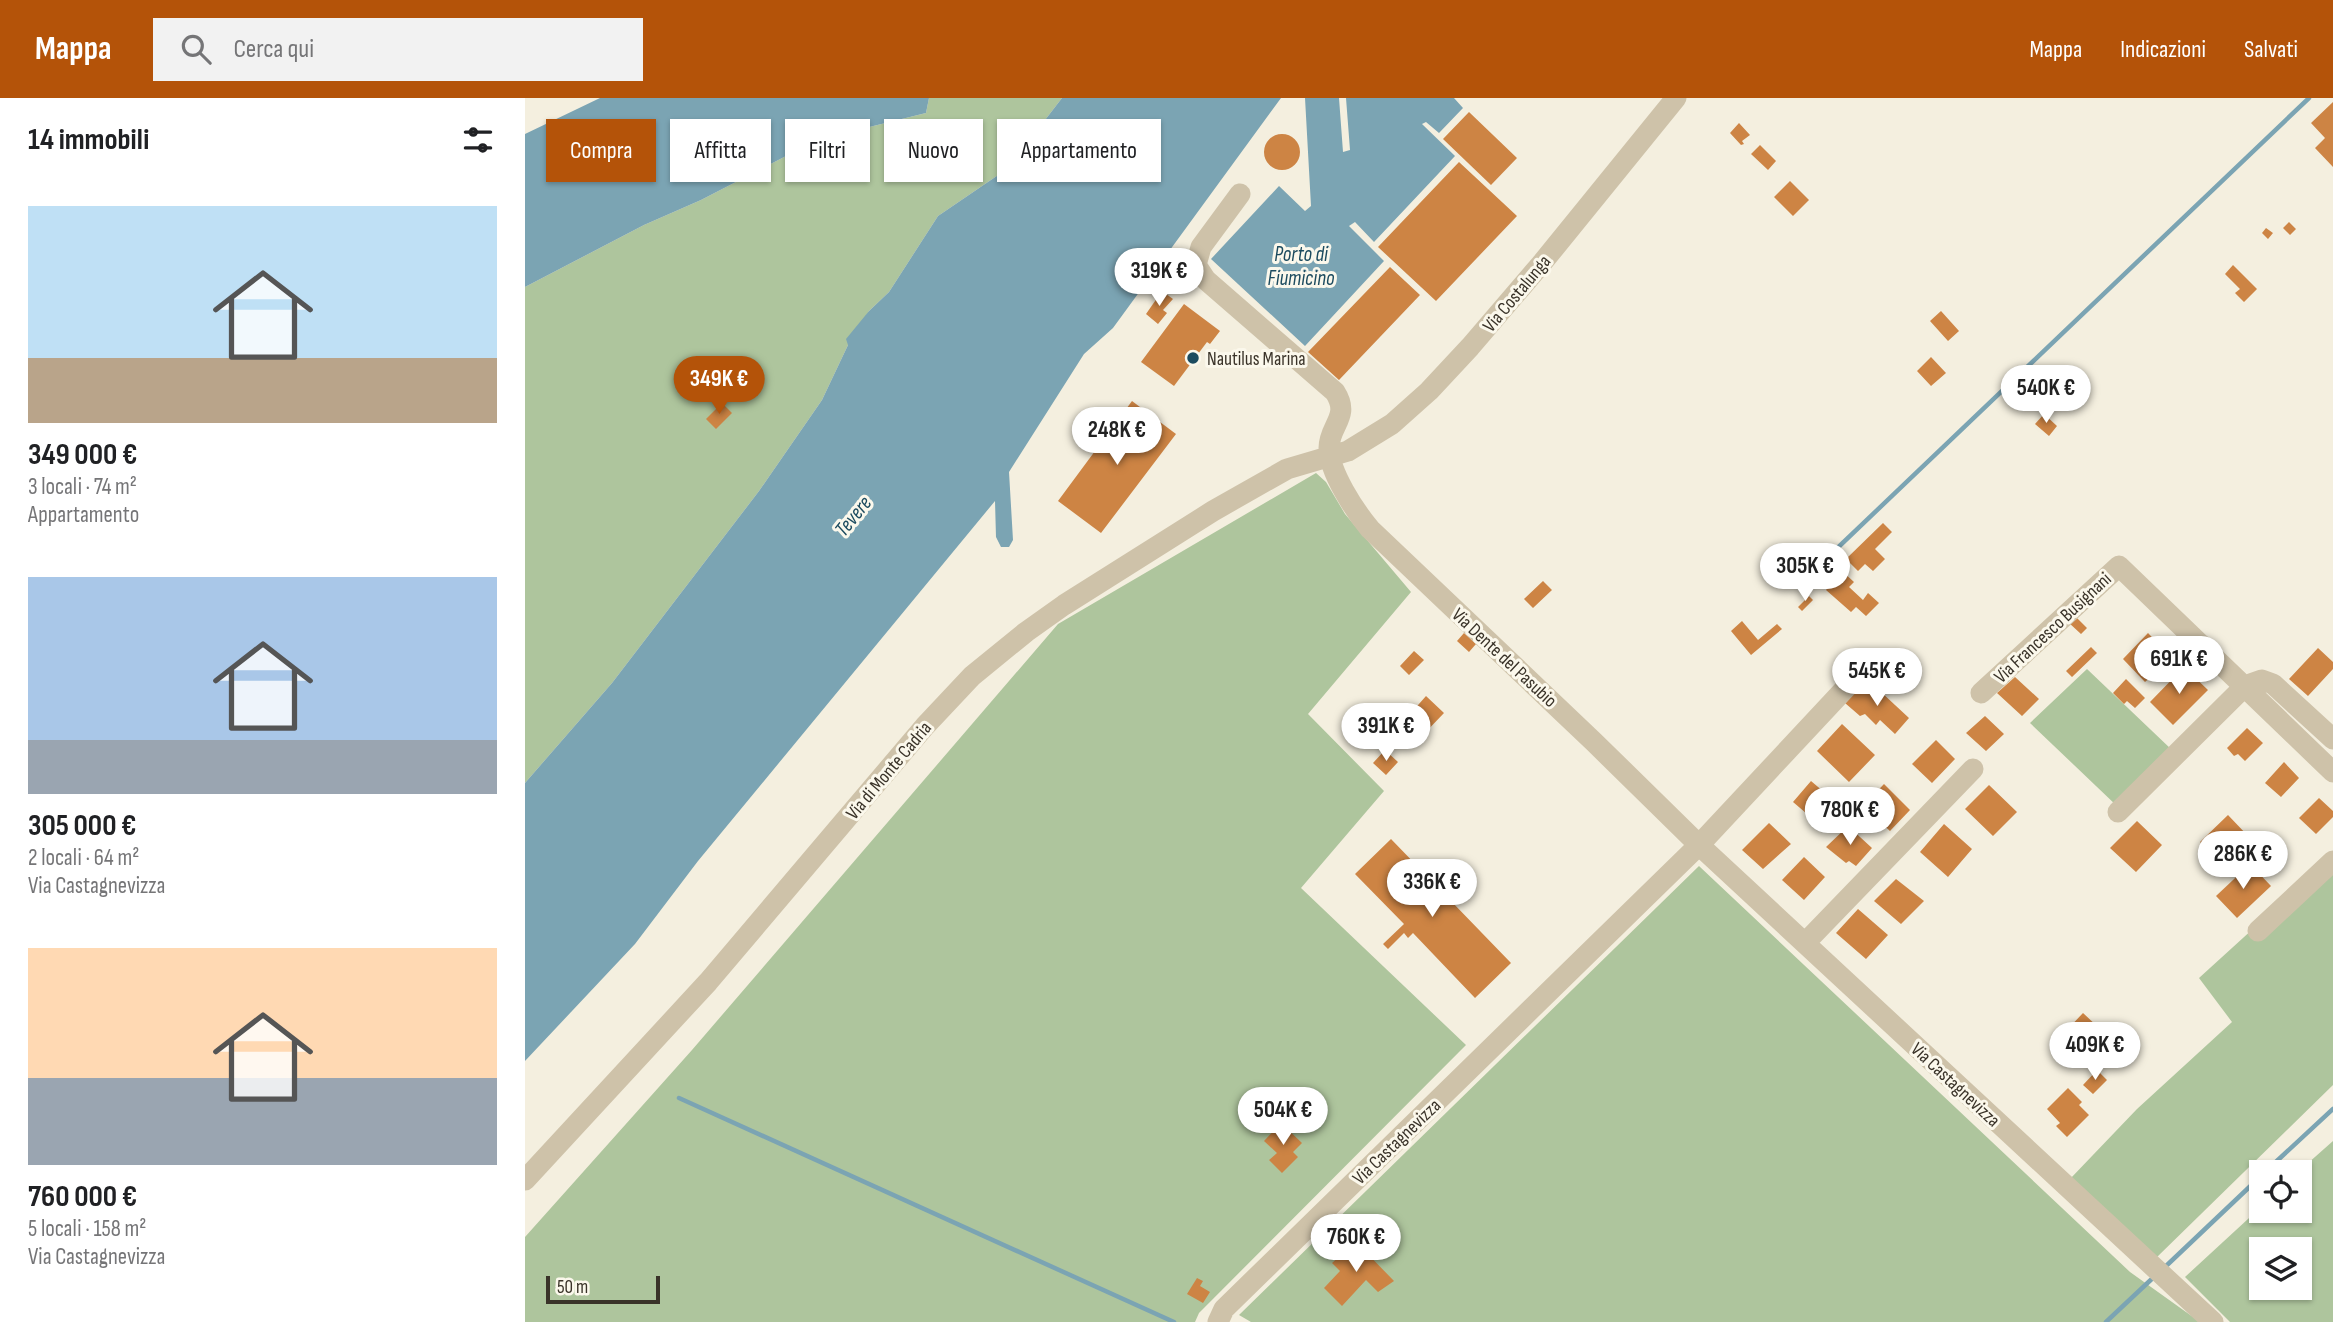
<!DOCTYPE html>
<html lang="it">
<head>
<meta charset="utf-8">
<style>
	body { margin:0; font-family:"Sofia Sans Condensed",sans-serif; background:#f2f2f2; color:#202124; height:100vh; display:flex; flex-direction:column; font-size:26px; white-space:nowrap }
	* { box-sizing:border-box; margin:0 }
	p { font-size:23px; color:#757577 }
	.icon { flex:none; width:38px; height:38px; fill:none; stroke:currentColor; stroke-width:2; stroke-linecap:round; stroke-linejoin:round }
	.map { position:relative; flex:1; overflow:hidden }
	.sheet { display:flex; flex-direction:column; background:#fff; width:525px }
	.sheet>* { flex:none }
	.top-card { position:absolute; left:21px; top:21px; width:665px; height:63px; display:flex; gap:14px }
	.tools { position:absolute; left:1724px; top:1062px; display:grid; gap:14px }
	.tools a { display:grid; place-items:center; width:63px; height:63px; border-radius:0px; background:#fff; box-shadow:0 2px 5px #0004; font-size:35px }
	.scale { position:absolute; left:21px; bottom:18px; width:114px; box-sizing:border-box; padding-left:7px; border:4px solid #3a3329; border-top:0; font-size:19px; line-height:24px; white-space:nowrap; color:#3a3329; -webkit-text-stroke:5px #fbf8ec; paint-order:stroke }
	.price { position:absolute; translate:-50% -60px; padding:0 16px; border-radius:24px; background:#fff; color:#222; font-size:23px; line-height:46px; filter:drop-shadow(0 2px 4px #0008) }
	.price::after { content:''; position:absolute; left:50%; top:42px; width:21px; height:16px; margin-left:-10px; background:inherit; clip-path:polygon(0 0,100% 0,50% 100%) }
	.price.selected { background:#b45309; color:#fff }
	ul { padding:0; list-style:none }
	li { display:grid; align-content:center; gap:14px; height:371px; padding:0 28px }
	li span { display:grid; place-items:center; height:217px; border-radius:0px; color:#555 }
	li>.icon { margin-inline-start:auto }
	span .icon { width:126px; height:126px; fill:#fffc; stroke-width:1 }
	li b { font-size:30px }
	h2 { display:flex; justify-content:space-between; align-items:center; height:84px; padding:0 28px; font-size:30px }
	.pill { padding:0 24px; border-radius:0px; background:#fff; box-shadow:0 2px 5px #0004; font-size:24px; line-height:63px }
	.pill.selected { background:#b45309; color:#fff }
	header { display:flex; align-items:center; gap:42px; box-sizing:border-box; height:98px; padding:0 35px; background:#b45309; color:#fff }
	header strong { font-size:33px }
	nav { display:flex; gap:38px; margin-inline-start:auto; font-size:24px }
	.search { width:490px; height:63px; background:#f2f2f2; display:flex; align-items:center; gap:18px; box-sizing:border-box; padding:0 24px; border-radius:0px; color:#757577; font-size:26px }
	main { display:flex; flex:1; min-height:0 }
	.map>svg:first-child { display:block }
	.green { fill:#aec59d; fill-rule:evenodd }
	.water { fill:#7ba4b3 }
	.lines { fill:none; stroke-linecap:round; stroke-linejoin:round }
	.stream { stroke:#7ba4b3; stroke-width:4.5 }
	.building { fill:#cd8444 }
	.minor { stroke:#cec2a9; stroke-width:21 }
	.poi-dot { fill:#1c4b5f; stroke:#fbf8ec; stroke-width:2.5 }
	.labels { text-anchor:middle; stroke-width:6; stroke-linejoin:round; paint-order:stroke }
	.street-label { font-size:19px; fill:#3a3329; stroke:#fbf8ec }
	.poi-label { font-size:19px; fill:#3a3329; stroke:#fbf8ec; text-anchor:start }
	.water-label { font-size:21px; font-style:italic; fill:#1c4b5f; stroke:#fbf8ec }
</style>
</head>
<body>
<header>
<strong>Mappa</strong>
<div class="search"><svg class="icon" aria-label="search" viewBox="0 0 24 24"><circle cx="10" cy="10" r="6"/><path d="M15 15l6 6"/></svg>Cerca qui</div>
<nav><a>Mappa</a><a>Indicazioni</a><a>Salvati</a></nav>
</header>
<main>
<section class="sheet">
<h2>14 immobili<svg class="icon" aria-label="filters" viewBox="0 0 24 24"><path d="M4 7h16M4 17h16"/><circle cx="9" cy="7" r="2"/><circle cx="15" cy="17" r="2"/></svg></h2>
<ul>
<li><span style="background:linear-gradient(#bfe0f5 70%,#b9a48a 0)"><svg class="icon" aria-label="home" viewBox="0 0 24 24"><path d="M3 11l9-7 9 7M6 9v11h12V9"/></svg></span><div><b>349 000 €</b><p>3 locali · 74 m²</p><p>Appartamento</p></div></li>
<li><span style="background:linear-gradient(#a9c7e8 75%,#9aa5b1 0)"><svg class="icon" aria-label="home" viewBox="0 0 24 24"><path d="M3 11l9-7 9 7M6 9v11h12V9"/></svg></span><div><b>305 000 €</b><p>2 locali · 64 m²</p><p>Via Castagnevizza</p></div></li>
<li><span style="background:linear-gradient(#ffd9b3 60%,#9aa5b1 0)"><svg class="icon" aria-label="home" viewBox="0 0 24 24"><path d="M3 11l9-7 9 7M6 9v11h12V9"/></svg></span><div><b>760 000 €</b><p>5 locali · 158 m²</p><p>Via Castagnevizza</p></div></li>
</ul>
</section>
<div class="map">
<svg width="1808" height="1224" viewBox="0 0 1808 1224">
	<rect width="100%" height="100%" fill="#f4efdf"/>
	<!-- green -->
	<path class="green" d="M404,0h133l-55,71 -69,47 -49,76 -20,19 -21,34 -26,55 -63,91 -147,192 -87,100v-496l119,-62 57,-25 87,-45 45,-19 93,-23z
		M791,375l10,9 19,32 66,78 -103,122 76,77 -83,97 165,157 -267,268 -4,9h-670v-85l167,-187 366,-426z
		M1562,571l85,81 -54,57 -88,-84z
		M1808,758v229l-177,173 -86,-79 67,-70 95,-87 -33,-44z
		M1174,768l431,406 70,50h-949l-12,-7z
		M1808,1043v181h-103l-45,-45 76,-70v4h38l-1,-39zM1736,1152h38v38h-38z"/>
	<!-- water -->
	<path class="water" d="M75,0h329l-3,15 -93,23 -45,19 -87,45 -57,25 -119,62v-153z
		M537,0h219l-168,230 -29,26 -75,118 4,68 -4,7h-8l-5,-10 -1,-36 -297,360 -63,83 -110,117v-278l87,-100 147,-192 63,-91 26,-55 -2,-6 23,-28 20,-19 49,-76 69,-47z
		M780,0h34l4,54 7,-2 -4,-52h108l9,10 -24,25 -13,-11 -4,2 33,32 -81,86 -19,-20 -6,4 35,35 -79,85 -94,-87 68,-73 26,25 6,-5z"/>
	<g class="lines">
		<!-- stream -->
		<path class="stream" d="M1282,479l502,-479
			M154,1000l495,224
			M1740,1074l68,-63
			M1640,1169l96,-91
			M1581,1224l50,-47"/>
	</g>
	<!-- building -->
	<path class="building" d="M1808,4v65l-18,-19 10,-10 -14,-15z
		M944,14l48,46 -26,27 -48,-46z
		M1214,25l11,12 -8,6 2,3 -3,1 -11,-12z
		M739 54a18 18 0 1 1 36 0a18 18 0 1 1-36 0Z
		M1235,47l16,16 -8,9 -17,-16z
		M934,64l58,54 -81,85 -58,-54z
		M1265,83l19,19 -16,16 -19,-19z
		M1764,124l7,7 -6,6 -7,-7z
		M1741,130l7,5 -5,6 -6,-6z
		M1708,167l24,24 -13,13 -9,-9 5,-4 -15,-15z
		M865,169l30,28 -81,85 -31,-28z
		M637,193l11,8 -10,11 4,3 -9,11 -12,-10z
		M659,206l36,27 -10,13 -3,-2 -33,44 -33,-24z
		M1416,213l18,20 -11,10 -18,-20z
		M1406,259l15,16 -15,13 -14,-15z
		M607,303l44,33 -75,99 -43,-32z
		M197,305l10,10 -16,16 -10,-10z
		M1519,316l13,12 -8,10 -14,-12z
		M1358,425l9,9 -17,17 10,10 -12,12 -8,-7 -7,7 -12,-12z
		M1317,473l12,11 -5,5 14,13 5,-7 11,10 -13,13 -10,-9 -5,5 -25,-22z
		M1018,483l9,9 -19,18 -9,-9z
		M1284,498l4,4 -11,11 -4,-4z
		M1549,517l13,13 -6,6 -13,-12z
		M1217,523l16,19 19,-16 5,5 -31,26 -20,-24z
		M939,535l12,11 -7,8 -12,-11z
		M1623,535l24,25 -27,24 -22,-23z
		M1566,549l6,6 -25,24 -6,-6z
		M1793,550l15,14v7l-25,27 -19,-17z
		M889,553l10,9 -15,15 -9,-9z
		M1659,569l24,23 -35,35 -23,-23z
		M1490,579l24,22 -17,17 -25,-23z
		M1601,581l19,19 -10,10 -8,-7 -3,3 -11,-11z
		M1338,585l13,11 5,-2 28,26 -14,16 -15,-14 -4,5 -11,-11 -5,2 -15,-13z
		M901,598l18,17 -23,24 -17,-16z
		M1460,618l19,18 -18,17 -20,-18z
		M1317,626l33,31 -26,27 -32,-31z
		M1722,630l16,15 -18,18 -7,-7 -4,2 -7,-8z
		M1411,642l19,19 -23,24 -20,-19z
		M860,652l13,12 -12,13 -13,-12z
		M1759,664l15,16 -18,19 -16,-14z
		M1286,683l27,23 -18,21 -27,-23z
		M1359,686l26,26 -20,21 -27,-25z
		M1464,687l28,27 -24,24 -28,-27z
		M1794,700l14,13v6l-17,17 -17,-16z
		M1703,717l20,21 -28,26 -20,-20z
		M1612,723l25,24 -26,27 -26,-24z
		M1244,725l22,21 -28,25 -21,-19z
		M1419,726l28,25 -24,28 -28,-25z
		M1323,728l24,22 -16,18 -7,-5 -3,2 -20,-16z
		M866,741l120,124 -36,35 -62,-65 -5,5 -4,-5 -16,16 -5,-5 21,-20 -49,-50z
		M1279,759l21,20 -21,23 -22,-20z
		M1725,766l21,22 -34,32 -21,-22z
		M1371,781l28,22 -23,23 -27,-23z
		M1333,811l30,26 -22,24 -30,-26z
		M1558,915l15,14 -21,21 -14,-14z
		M1572,972l10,10 -14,14 -10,-9z
		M1543,990l14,14 -3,3 10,10 -22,22 -11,-11 4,-3 -13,-14z
		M756,1025l21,20 -9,9 5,5 -16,16 -13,-13 8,-7 -13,-12z
		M831,1144l38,39 -16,11 -12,-12 -24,26 -18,-18 16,-17 -8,-8z
		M672,1180l6,3 -3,5 10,6 -7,11 -16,-9z"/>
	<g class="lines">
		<!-- minor -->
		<path class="minor" d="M715,96l-39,53 -5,18 10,15 129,112c16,25 -6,33 -6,56 0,24 26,63 41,81l224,213 105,103 171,-183
			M1456,595l138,-127 214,206
			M1593,714l127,-126 17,-6 11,4 60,55
			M1733,833l75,-70
			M1280,845l168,-174
			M0,1082l183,-198 217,-256 47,-50 54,-44 38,-27 149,-94 74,-42 61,-18 44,-27 37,-33 41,-44 72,-84 134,-165
			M693,1224l6,-13 475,-464 514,477"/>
	</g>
	<!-- markers -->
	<circle class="poi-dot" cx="668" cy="260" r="7"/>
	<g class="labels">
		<!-- street labels -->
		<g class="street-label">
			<text transform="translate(991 195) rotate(-50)" y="7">Via Costalunga</text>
			<text transform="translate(1527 529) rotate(-43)" y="7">Via Francesco Busignani</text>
			<text transform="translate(980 559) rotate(43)" y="7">Via Dente del Pasubio</text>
			<text transform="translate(363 672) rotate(-50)" y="7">Via di Monte Cadria</text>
			<text transform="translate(1431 986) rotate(43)" y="7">Via Castagnevizza</text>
			<text transform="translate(871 1043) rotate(-44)" y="7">Via Castagnevizza</text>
		</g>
		<!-- poi labels -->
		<g class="poi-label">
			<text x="682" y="267">Nautilus Marina</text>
		</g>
		<!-- water labels -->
		<g class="water-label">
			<text x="776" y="163">Porto di<tspan x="776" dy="24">Fiumicino</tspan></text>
			<text transform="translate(328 418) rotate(-51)" y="7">Tevere</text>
		</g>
	</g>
</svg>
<div class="tools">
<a><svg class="icon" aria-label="locate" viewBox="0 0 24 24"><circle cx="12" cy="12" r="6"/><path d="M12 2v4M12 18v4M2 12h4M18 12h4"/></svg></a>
<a><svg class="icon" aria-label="layers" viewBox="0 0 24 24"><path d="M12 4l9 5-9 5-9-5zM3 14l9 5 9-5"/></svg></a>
</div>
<div class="scale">50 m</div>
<b class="price" style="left:634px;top:210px">319K €</b>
<b class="price selected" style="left:194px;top:318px">349K €</b>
<b class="price" style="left:1521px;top:327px">540K €</b>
<b class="price" style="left:592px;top:369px">248K €</b>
<b class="price" style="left:1280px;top:505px">305K €</b>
<b class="price" style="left:1654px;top:598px">691K €</b>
<b class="price" style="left:1352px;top:610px">545K €</b>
<b class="price" style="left:861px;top:665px">391K €</b>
<b class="price" style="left:1325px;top:749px">780K €</b>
<b class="price" style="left:1718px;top:793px">286K €</b>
<b class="price" style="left:907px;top:821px">336K €</b>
<b class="price" style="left:1570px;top:984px">409K €</b>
<b class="price" style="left:758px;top:1049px">504K €</b>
<b class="price" style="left:831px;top:1176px">760K €</b>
<div class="top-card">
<a class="pill selected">Compra</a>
<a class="pill">Affitta</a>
<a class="pill">Filtri</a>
<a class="pill">Nuovo</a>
<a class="pill">Appartamento</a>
</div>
</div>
</main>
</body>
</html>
